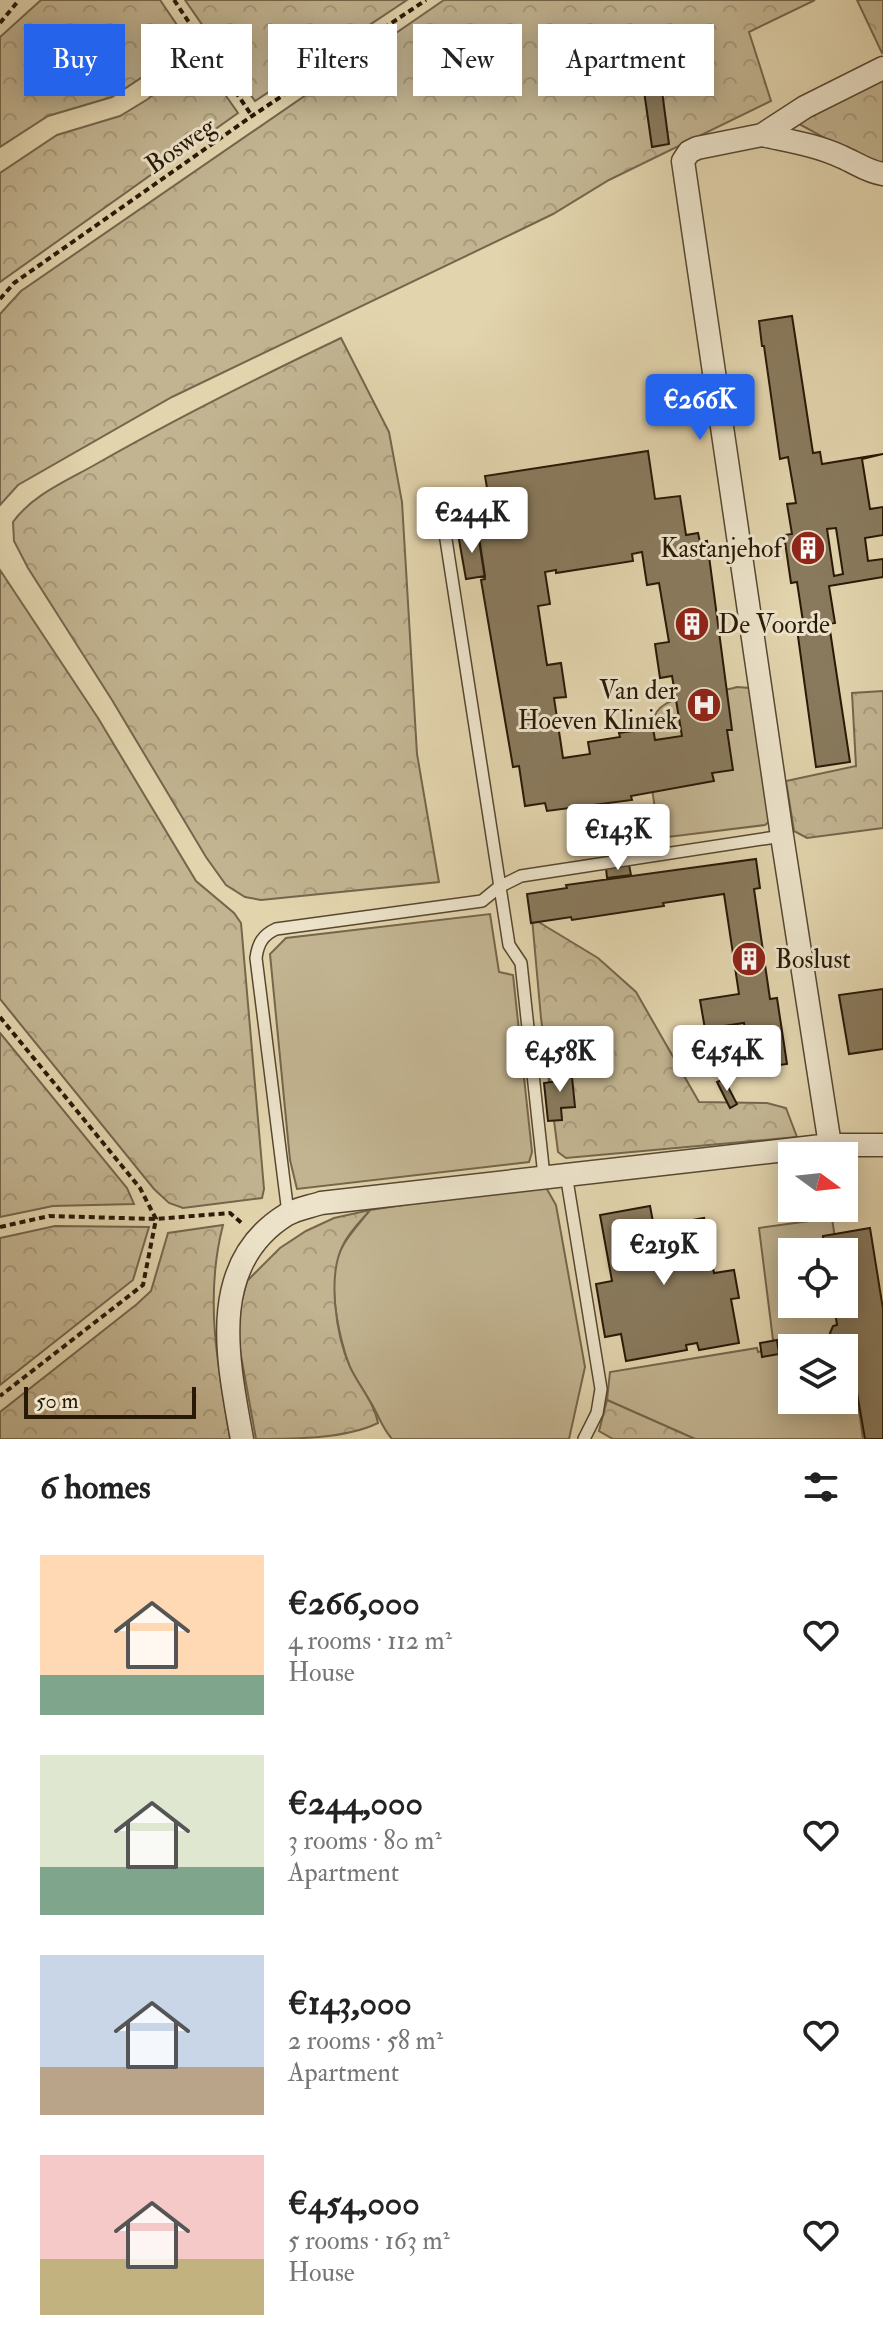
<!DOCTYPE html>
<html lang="en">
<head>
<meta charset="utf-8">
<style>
	body { margin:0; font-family:"IM FELL Double Pica",serif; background:#f6f6f6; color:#222; height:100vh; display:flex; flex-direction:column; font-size:30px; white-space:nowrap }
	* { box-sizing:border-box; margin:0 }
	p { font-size:26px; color:#767676 }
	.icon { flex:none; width:44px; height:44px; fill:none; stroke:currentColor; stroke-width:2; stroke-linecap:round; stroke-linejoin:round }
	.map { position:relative; height:1439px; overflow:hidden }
	.drawer { display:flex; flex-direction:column; background:#fff; flex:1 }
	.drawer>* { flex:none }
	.top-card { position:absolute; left:24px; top:24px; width:836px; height:72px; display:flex; gap:16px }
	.needle { width:52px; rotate:105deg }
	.buttons { position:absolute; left:778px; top:1142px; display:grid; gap:16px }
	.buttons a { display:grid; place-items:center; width:80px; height:80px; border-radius:0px; background:#fff; box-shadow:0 4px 20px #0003; font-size:40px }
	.scale { position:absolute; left:24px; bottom:20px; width:172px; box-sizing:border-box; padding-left:8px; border:4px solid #281907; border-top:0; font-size:22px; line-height:28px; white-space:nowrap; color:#281907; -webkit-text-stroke:6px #ece3ca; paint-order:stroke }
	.price { position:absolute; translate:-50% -68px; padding:0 18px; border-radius:8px; background:#fff; color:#222; font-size:26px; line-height:52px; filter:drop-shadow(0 2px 4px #0008) }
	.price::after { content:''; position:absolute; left:50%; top:48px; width:24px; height:18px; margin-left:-12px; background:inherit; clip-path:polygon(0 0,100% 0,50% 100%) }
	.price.current { background:#2563eb; color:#fff }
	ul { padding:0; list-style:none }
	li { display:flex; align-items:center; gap:24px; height:200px; padding:0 40px }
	li span { display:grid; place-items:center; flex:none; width:224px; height:160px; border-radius:0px; color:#555 }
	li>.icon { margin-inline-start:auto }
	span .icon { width:96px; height:96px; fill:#fffc; stroke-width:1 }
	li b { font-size:34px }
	h2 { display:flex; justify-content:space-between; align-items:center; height:96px; padding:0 40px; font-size:34px }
	.chip { padding:0 28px; border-radius:0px; background:#fff; box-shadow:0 4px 20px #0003; font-size:28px; line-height:72px }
	.chip.current { background:#2563eb; color:#fff }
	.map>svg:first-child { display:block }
	.grass { fill:#c2b491; stroke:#75664c; stroke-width:2; fill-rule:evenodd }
	.forest { fill:url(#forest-crowns); stroke:#75664c; stroke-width:2 }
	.building { fill:#897a5d; stroke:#281907; stroke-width:2; fill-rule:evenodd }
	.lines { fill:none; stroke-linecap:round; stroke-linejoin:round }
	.lane-casing { stroke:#564830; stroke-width:14 }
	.street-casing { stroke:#564830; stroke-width:25 }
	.path { stroke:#281907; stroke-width:4; stroke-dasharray:6 4; stroke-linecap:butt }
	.lane { stroke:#ece3ca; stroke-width:11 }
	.street { stroke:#ece3ca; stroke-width:22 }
	.labels { text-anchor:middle; stroke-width:6; stroke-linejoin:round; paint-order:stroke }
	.street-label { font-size:26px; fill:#281907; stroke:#ece3ca }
	.poi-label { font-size:26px; fill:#281907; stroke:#ece3ca; text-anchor:end }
</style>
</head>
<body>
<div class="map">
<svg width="883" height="1439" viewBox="0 0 883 1439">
	<defs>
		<pattern id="forest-crowns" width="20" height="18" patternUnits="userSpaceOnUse" patternTransform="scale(2)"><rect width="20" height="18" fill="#c2b491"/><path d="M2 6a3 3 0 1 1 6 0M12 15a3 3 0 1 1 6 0" fill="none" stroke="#a79a7c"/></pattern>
	</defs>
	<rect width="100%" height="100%" fill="#e2d4ad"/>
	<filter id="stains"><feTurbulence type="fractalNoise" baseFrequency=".0025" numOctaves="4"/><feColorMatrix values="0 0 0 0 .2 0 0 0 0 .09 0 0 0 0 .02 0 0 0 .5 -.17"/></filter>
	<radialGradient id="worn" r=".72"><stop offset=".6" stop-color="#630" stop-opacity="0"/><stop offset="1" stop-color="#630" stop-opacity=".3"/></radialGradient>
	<!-- grass -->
	<path class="grass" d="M737,687l13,1 22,131 -7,6 -105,13c-4,-28 -25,-116 4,-133 17,-11 53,-12 73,-18z
		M490,914l9,58 14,3 19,177 -3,10 -232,27 -7,-29 -20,-206 16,-16z
		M544,1184l12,21 29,162 -16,72h-177c-10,-12 -11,-18 -18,-31 -8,-14 -19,-28 -25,-43 -10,-28 -18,-68 -14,-98 4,-23 21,-39 35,-57z
		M832,1218l5,34h-45v52h49l8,35 14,100h-168l-88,-39 3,-28 147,-24 1,4 16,-4 -15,-120zM792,1348h52v52h-52z"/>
	<!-- forest -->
	<path class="forest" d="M41,0h119l17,25 -6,26 -18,19 -41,27 -64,19 -48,31v-110z
		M185,0h222l-152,101z
		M444,0h371l-66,32 22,69 -162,79 -56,34 -39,19 -342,164 -154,88 -18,20v-191l21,-23z
		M857,0h26v52l-1,1z
		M198,56l40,57 -238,169v-109l57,-38 63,-19 28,-17z
		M883,77v104l-58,-43 -35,-19z
		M341,338l48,94 13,70 15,252 22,128 -178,18 -16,-3 -19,-12 -20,-28 -94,-157 -84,-132 -14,-27 -1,-19c20,-28 56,-42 85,-59 79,-45 161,-86 243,-125z
		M0,570l98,148 98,163 38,32 7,10 23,266 -2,9 -79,10 -14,-5 -15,-14 -154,-190z
		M883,691v137l-76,10 -13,-7 -8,-50 70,-15 -4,-73z
		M532,918l66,40 38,34 63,110 68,1 19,5 11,29 -231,21 -8,-6 -17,-134z
		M0,1033l127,155 7,16 -81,2 -53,11z
		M370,1210c-9,11 -21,22 -27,35 -16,31 -7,90 7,122 9,19 24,35 28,56 -33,16 -83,16 -122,16l-18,-100 3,-36 6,-22 33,-33 26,-17 28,-13z
		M223,1225c-19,73 -5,142 7,214h-230v-27l137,-108 14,-13 17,-58z
		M55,1226l94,1 -16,53 -133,105v-147z
		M607,1400l88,39h-82l-14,-8z"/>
	<!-- building -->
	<path class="building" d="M667,53l3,22 -10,1 9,68 -17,3 -13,-91z
		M792,316l21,137 7,-1 2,12 61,-10 -21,5 8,50 13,-2v28l-18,3 3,23 15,-2v18l-54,9 6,37 -6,1 21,138 -34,5 -19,-138 7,-1 -7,-46 -6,1 -7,-48 8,-1 -5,-30 9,-1 -8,-46 -8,2 -16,-113h-2l-3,-25zM836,528l7,46 -9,2 -7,-47z
		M648,451l7,48 25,-3 6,39 12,-2 2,9 7,-1 25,189h-5l6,40 -21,3 2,8 -83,15 1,4 -85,11 -2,-8 -20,3 -6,-40 -6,1 -32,-187 4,-1 -8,-52 16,-3 -8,-48zM642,552l5,33 12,-2 10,59 -14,2 5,34 12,-2 10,60 -27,4 -2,-12 -34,5 1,4 -32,5 2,12 -27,4 -9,-60 12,-1 -5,-34 -14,2 -9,-59 12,-2 -5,-32 11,-2v3l77,-12 -1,-7z
		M478,531l7,45 -19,3 -8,-45z
		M756,859l4,29 -6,1 16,110 7,-1 10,66 -43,6 -2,-11 7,-1 -5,-35 -39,6 -5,-29 39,-6 -15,-100 -61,9 1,3 -92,14 -1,-3 -40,6 -4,-29 40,-6 -1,-3z
		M629,865l2,10 -24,3 -1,-10z
		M883,989v60l-34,5 -10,-59z
		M571,1067l4,40 -14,1 1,12 -14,1 -4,-38 14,-2 -1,-12z
		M724,1079l13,25 -7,4 -13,-26z
		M650,1206l4,21 50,-9 10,55 20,-3 5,28 -8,1 8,44 -40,7 -2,-7 -11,2 1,5 -61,11 -5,-27 -16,3 -9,-53 16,-3 -12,-66z
		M870,1228l13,81v130h-18l-15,-87 -6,1v-5h-12l-2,-15 3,-7 4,-1 -3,-21h10v-52h-19l-2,-16z
		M777,1340l2,14 -17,3 -2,-14z"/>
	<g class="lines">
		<!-- lane casing -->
		<g class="lane-casing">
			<path id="lane" d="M440,501l69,444 12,18 23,213
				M566,1174l35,215 -4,24 -13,26
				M288,1213l-32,-255c2,-15 7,-23 20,-29l206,-28 17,-14 22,-11 261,-40"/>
		</g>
		<!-- street casing -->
		<g class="street-casing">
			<path id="street" d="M762,135c27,6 55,10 80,22 14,6 26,15 41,17
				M830,1145l-48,-309 -99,-675 6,-9 8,-4 65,-13 43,-28 78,-39
				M242,1439c-14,-78 -36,-174 44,-224 10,-6 23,-8 35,-12l509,-58h53"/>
		</g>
		<!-- path -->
		<path class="path" d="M174,0l78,116
			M0,23l19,-23
			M0,299l14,-16 238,-167 174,-116
			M0,1017l140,171 16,31 -13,66 -143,111
			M0,1227l49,-11 107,3 74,-6 14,12"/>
		<!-- lane -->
		<use href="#lane" class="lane"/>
		<!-- street -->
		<use href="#street" class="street"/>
	</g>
	<!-- icons -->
	<defs>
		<g id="building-disc" transform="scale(1.8)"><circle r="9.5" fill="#8f2418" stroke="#ece3ca"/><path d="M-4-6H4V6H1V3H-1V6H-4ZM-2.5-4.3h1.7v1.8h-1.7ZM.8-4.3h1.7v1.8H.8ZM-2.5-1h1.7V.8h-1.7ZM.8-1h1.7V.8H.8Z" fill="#fff"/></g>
		<g id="hospital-disc" transform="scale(1.8)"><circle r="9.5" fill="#8f2418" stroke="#ece3ca"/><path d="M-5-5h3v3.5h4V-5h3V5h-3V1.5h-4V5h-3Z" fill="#fff"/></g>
	</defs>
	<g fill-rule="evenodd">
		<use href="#building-disc" x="808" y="548"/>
		<use href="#building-disc" x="692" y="624"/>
		<use href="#hospital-disc" x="704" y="705"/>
		<use href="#building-disc" x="749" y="959"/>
	</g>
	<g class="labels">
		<!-- street labels -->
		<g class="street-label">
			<text transform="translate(180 145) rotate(-35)" y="9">Bosweg</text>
		</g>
		<!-- poi labels -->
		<g class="poi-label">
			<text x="782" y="557">Kastanjehof</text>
			<text x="718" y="633" text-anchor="start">De Voorde</text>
			<text x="678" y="699">Van der<tspan x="678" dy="30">Hoeven Kliniek</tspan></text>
			<text x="775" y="968" text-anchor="start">Boslust</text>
		</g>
	</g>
	<rect width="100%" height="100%" filter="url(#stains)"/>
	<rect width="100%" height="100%" fill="url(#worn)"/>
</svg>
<div class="buttons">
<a><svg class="needle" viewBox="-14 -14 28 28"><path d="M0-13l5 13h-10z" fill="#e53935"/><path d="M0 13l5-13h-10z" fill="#767676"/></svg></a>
<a><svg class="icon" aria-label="locate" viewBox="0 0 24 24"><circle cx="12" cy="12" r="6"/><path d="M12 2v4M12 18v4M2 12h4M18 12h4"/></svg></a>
<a><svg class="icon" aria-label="layers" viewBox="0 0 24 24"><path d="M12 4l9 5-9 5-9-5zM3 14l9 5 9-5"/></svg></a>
</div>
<div class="scale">50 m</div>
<b class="price current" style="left:700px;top:442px">€266K</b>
<b class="price" style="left:472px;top:555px">€244K</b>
<b class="price" style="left:618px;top:872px">€143K</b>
<b class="price" style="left:727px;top:1093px">€454K</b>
<b class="price" style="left:560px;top:1094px">€458K</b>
<b class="price" style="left:664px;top:1287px">€219K</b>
<div class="top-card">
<a class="chip current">Buy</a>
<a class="chip">Rent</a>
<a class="chip">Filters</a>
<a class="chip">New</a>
<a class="chip">Apartment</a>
</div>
</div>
<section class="drawer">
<h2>6 homes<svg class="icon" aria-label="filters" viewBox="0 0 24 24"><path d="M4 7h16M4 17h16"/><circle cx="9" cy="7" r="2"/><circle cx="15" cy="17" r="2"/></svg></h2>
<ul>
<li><span style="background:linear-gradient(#ffd9b3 75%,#7fa58c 0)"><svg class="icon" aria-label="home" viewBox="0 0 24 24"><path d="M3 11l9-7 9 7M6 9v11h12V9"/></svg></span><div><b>€266,000</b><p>4 rooms · 112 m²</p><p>House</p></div><svg class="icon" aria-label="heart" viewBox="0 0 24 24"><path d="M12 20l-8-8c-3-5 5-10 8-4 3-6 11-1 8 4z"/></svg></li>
<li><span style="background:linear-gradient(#dfe7d0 70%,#7fa58c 0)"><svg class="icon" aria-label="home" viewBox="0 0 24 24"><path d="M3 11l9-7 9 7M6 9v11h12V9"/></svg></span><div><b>€244,000</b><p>3 rooms · 80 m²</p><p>Apartment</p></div><svg class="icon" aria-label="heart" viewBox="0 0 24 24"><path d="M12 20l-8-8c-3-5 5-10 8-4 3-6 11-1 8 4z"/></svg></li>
<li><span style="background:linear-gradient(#c9d6e8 70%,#b9a48a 0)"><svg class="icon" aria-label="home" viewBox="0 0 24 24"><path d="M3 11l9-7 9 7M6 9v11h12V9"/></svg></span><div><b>€143,000</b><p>2 rooms · 58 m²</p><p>Apartment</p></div><svg class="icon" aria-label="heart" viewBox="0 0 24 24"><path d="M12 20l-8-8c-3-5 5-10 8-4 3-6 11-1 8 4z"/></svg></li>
<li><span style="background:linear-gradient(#f6c9c9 65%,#c2b280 0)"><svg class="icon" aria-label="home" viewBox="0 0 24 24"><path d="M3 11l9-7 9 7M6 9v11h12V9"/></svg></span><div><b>€454,000</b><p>5 rooms · 163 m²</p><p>House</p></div><svg class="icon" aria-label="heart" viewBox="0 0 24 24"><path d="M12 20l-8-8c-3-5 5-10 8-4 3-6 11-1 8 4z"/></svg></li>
</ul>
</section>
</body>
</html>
